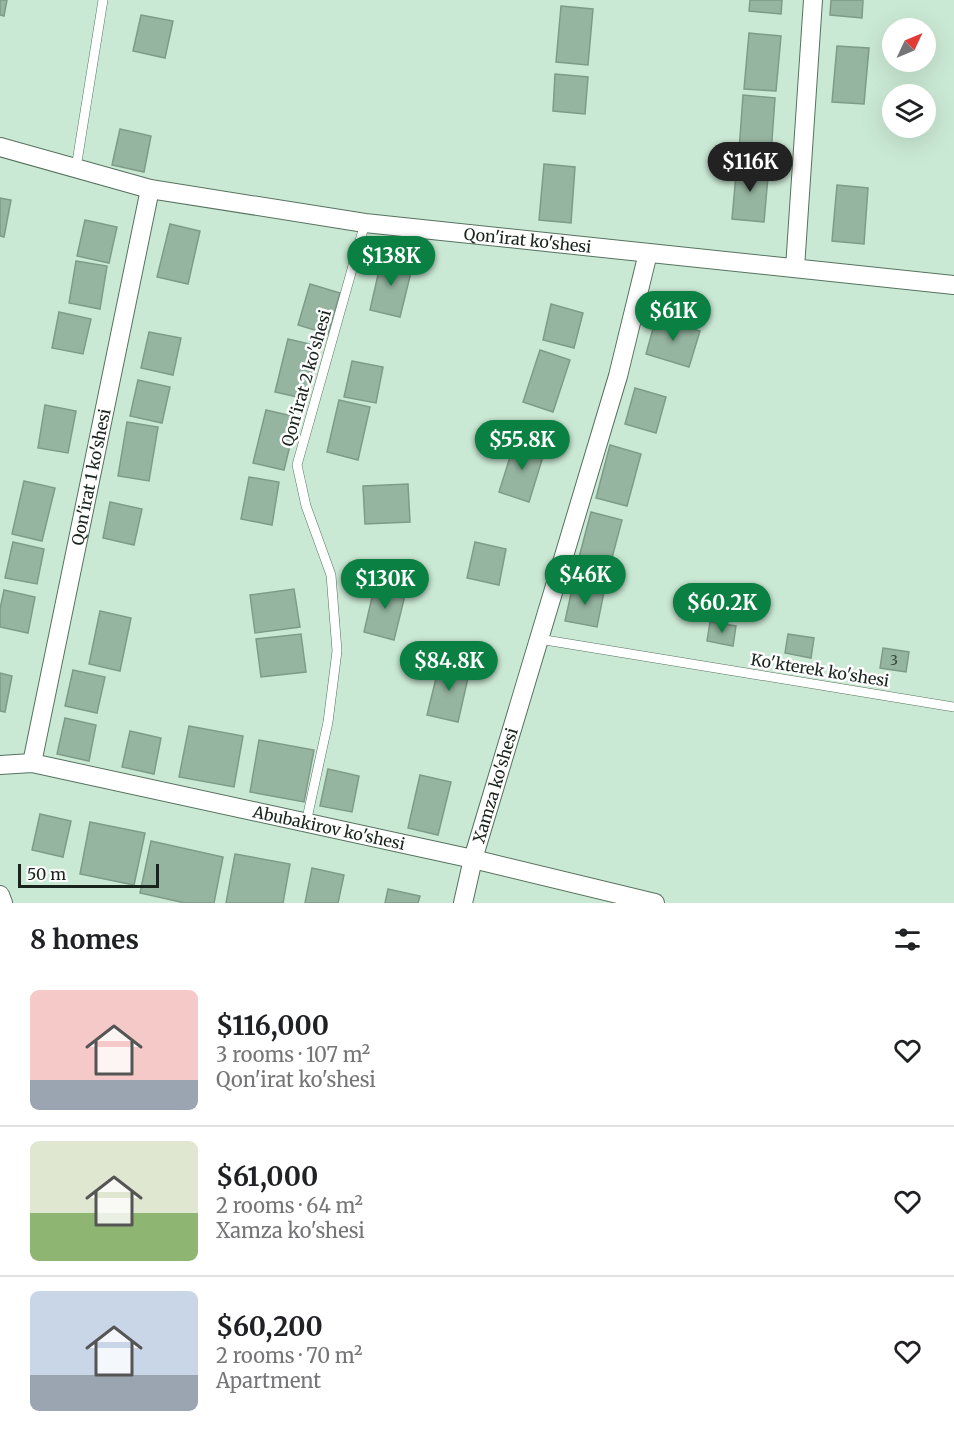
<!DOCTYPE html>
<html lang="en">
<head>
<meta charset="utf-8">
<style>
	body { margin:0; font-family:Merriweather,serif; background:#f6f6f6; color:#202124; height:100vh; display:flex; flex-direction:column; font-size:22px; white-space:nowrap }
	* { box-sizing:border-box; margin:0 }
	p { font-size:20px; color:#757577 }
	.icon { flex:none; width:33px; height:33px; fill:none; stroke:currentColor; stroke-width:2; stroke-linecap:round; stroke-linejoin:round }
	.map { position:relative; height:903px; overflow:hidden }
	.side { display:flex; flex-direction:column; background:#fff; flex:1 }
	.side>* { flex:none }
	.needle { width:39px; rotate:46deg }
	.fabs { position:absolute; left:882px; top:18px; display:grid; gap:12px }
	.fabs a { display:grid; place-items:center; width:54px; height:54px; border-radius:50%; background:#fff; box-shadow:0 6px 24px #0002; font-size:30px }
	.scale { position:absolute; left:18px; bottom:15px; width:141px; box-sizing:border-box; padding-left:6px; border:3px solid #18241c; border-top:0; font-size:16px; line-height:21px; white-space:nowrap; color:#18241c; -webkit-text-stroke:4px #fff; paint-order:stroke }
	.price { position:absolute; translate:-50% -51px; padding:0 14px; border-radius:21px; background:#0b8043; color:#fff; font-size:20px; line-height:39px; filter:drop-shadow(0 2px 3px #0008) }
	.price::after { content:''; position:absolute; left:50%; top:36px; width:18px; height:14px; margin-left:-9px; background:inherit; clip-path:polygon(0 0,100% 0,50% 100%) }
	.price.selected { background:#222; color:#fff }
	ul { padding:0; list-style:none }
	li { display:flex; align-items:center; gap:18px; height:150px; padding:0 30px }
	li+li { border-top:2px solid #e0e0e0 }
	li span { display:grid; place-items:center; flex:none; width:168px; height:120px; border-radius:9px; color:#555 }
	li>.icon { margin-inline-start:auto }
	span .icon { width:72px; height:72px; fill:#fffc; stroke-width:1 }
	li b { font-size:26px }
	h2 { display:flex; justify-content:space-between; align-items:center; height:72px; padding:0 30px; font-size:26px }
	.map>svg:first-child { display:block }
	.building { fill:#96b5a0; stroke:#7e9b87; stroke-width:1.5 }
	.lines { fill:none; stroke-linecap:round; stroke-linejoin:round }
	.service-casing { stroke:#56725f; stroke-width:10 }
	.minor-casing { stroke:#56725f; stroke-width:20 }
	.service { stroke:#fff; stroke-width:9 }
	.minor { stroke:#fff; stroke-width:18 }
	.labels { text-anchor:middle; stroke-width:5; stroke-linejoin:round; paint-order:stroke }
	.number-label { font-size:14px; fill:#38483d }
	.street-label { font-size:16px; fill:#18241c; stroke:#fff }
</style>
</head>
<body>
<div class="map">
<svg width="954" height="903" viewBox="0 0 954 903">
	<rect width="100%" height="100%" fill="#cae9d4"/>
	<!-- building -->
	<path class="building" d="M0,0h7l-3,16 -4,-1z
		M750,0h32l-1,14 -32,-3z
		M831,0h32l-1,18 -32,-3z
		M561,6l32,3 -5,56 -32,-3z
		M141,15l32,6 -8,37 -32,-7z
		M749,33l32,3 -5,55 -32,-2z
		M837,46l32,2 -5,56 -32,-2z
		M555,74l33,3 -3,37 -32,-3z
		M743,95l32,3 -4,56 -32,-3z
		M120,129l31,7 -7,36 -32,-7z
		M737,163l32,3 -5,56 -32,-3z
		M544,164l31,3 -4,56 -32,-3z
		M837,185l31,3 -4,56 -32,-3z
		M0,198l11,2 -7,37 -4,-1z
		M85,220l32,7 -8,36 -32,-7z
		M170,224l30,7 -12,53 -31,-7z
		M382,257l31,7 -13,53 -30,-7z
		M76,261l31,5 -7,43 -31,-6z
		M310,284l30,9 -12,41 -30,-9z
		M551,304l32,9 -9,35 -31,-8z
		M59,312l32,7 -8,35 -31,-6z
		M656,318l44,13 -11,36 -43,-13z
		M149,332l32,6 -8,37 -32,-7z
		M288,339l30,7 -12,53 -31,-7z
		M540,350l30,10 -17,52 -30,-10z
		M352,361l31,6 -7,36 -32,-6z
		M138,380l32,7 -8,36 -32,-7z
		M635,388l31,9 -10,36 -31,-9z
		M339,400l31,7 -12,53 -31,-8z
		M45,405l31,6 -8,42 -30,-5z
		M266,410l31,7 -13,53 -31,-7z
		M127,422l31,5 -9,54 -31,-5z
		M515,441l30,9 -16,52 -30,-10z
		M610,445l31,9 -14,52 -31,-8z
		M249,477l30,5 -7,43 -31,-6z
		M24,481l31,7 -13,53 -30,-7z
		M408,484l2,38 -45,2 -2,-38z
		M110,502l32,7 -8,36 -31,-7z
		M591,512l31,8 -14,53 -31,-8z
		M13,542l31,7 -7,35 -32,-6z
		M475,542l31,7 -7,36 -32,-7z
		M376,580l31,7 -13,53 -30,-8z
		M573,585l31,7 -7,35 -32,-6z
		M294,589l6,38 -45,6 -5,-38z
		M4,590l31,7 -7,36 -28,-6v-18z
		M100,611l31,7 -11,53 -31,-7z
		M710,622l26,4 -3,20 -26,-5z
		M301,634l5,38 -45,5 -5,-38z
		M788,634l26,4 -3,20 -26,-5z
		M883,648l26,4 -3,20 -26,-4z
		M440,662l30,7 -12,53 -31,-7z
		M73,670l32,7 -8,36 -32,-7z
		M0,673l12,3 -7,36 -5,-1z
		M65,718l31,7 -7,36 -32,-7z
		M189,726l54,10 -9,51 -55,-10z
		M130,731l31,7 -7,36 -32,-7z
		M259,740l55,10 -10,52 -54,-10z
		M328,769l31,7 -7,36 -32,-6z
		M420,775l31,7 -13,53 -30,-7z
		M40,814l31,7 -8,36 -31,-7z
		M90,822l55,11 -11,52 -54,-11z
		M151,841l72,16 -9,46h-29l-45,-10z
		M235,854l55,10 -7,39h-57z
		M312,868l32,7 -6,28h-33z
		M388,889l32,7 -2,7h-33z"/>
	<g class="lines">
		<!-- service casing -->
		<g class="service-casing">
			<path id="service" d="M76,168l27,-168
				M539,639l415,68
				M306,823l22,-101 9,-71 -6,-76 -25,-69 -9,-41 68,-242"/>
		</g>
		<!-- minor casing -->
		<g class="minor-casing">
			<g id="minor">
				<path id="s1" d="M0,147l150,42 215,34 589,62"/>
				<path d="M795,268l18,-268"/>
				<path id="s2" d="M32,763l118,-574"/>
				<path id="s3" d="M0,765l32,-2 441,96 182,44"/>
				<path d="M0,895l3,8"/>
				<path id="s4" d="M463,903l10,-44 145,-483 30,-123"/>
			</g>
		</g>
		<!-- service -->
		<use href="#service" class="service"/>
		<!-- minor -->
		<use href="#minor" class="minor"/>
	</g>
	<g class="labels">
		<!-- number labels -->
		<g class="number-label">
			<text x="894" y="665">3</text>
		</g>
		<!-- street labels -->
		<g class="street-label">
			<text dy="6" stroke="none"><textPath href="#s1" startOffset="537">Qon'irat ko'shesi</textPath></text>
			<text transform="translate(306 378) rotate(-74)" y="6">Qon'irat 2 ko'shesi</text>
			<text dy="6" stroke="none"><textPath href="#s2" startOffset="292">Qon'irat 1 ko'shesi</textPath></text>
			<text transform="translate(820 670) rotate(9)" y="6">Ko'kterek ko'shesi</text>
			<text dy="6" stroke="none"><textPath href="#s4" startOffset="122">Xamza ko'shesi</textPath></text>
			<text dy="6" stroke="none"><textPath href="#s3" startOffset="336">Abubakirov ko'shesi</textPath></text>
		</g>
	</g>
</svg>
<div class="fabs">
<a><svg class="needle" viewBox="-14 -14 28 28"><path d="M0-13l5 13h-10z" fill="#e53935"/><path d="M0 13l5-13h-10z" fill="#757577"/></svg></a>
<a><svg class="icon" aria-label="layers" viewBox="0 0 24 24"><path d="M12 4l9 5-9 5-9-5zM3 14l9 5 9-5"/></svg></a>
</div>
<div class="scale">50 m</div>
<b class="price selected" style="left:750px;top:193px">$116K</b>
<b class="price" style="left:391px;top:287px">$138K</b>
<b class="price" style="left:673px;top:342px">$61K</b>
<b class="price" style="left:522px;top:471px">$55.8K</b>
<b class="price" style="left:585px;top:606px">$46K</b>
<b class="price" style="left:385px;top:610px">$130K</b>
<b class="price" style="left:722px;top:634px">$60.2K</b>
<b class="price" style="left:449px;top:692px">$84.8K</b>
</div>
<section class="side">
<h2>8 homes<svg class="icon" aria-label="filters" viewBox="0 0 24 24"><path d="M4 7h16M4 17h16"/><circle cx="9" cy="7" r="2"/><circle cx="15" cy="17" r="2"/></svg></h2>
<ul>
<li><span style="background:linear-gradient(#f6c9c9 75%,#9aa5b1 0)"><svg class="icon" aria-label="home" viewBox="0 0 24 24"><path d="M3 11l9-7 9 7M6 9v11h12V9"/></svg></span><div><b>$116,000</b><p>3 rooms · 107 m²</p><p>Qon'irat ko'shesi</p></div><svg class="icon" aria-label="heart" viewBox="0 0 24 24"><path d="M12 20l-8-8c-3-5 5-10 8-4 3-6 11-1 8 4z"/></svg></li>
<li><span style="background:linear-gradient(#dfe7d0 60%,#8fb573 0)"><svg class="icon" aria-label="home" viewBox="0 0 24 24"><path d="M3 11l9-7 9 7M6 9v11h12V9"/></svg></span><div><b>$61,000</b><p>2 rooms · 64 m²</p><p>Xamza ko'shesi</p></div><svg class="icon" aria-label="heart" viewBox="0 0 24 24"><path d="M12 20l-8-8c-3-5 5-10 8-4 3-6 11-1 8 4z"/></svg></li>
<li><span style="background:linear-gradient(#c9d6e8 70%,#9aa5b1 0)"><svg class="icon" aria-label="home" viewBox="0 0 24 24"><path d="M3 11l9-7 9 7M6 9v11h12V9"/></svg></span><div><b>$60,200</b><p>2 rooms · 70 m²</p><p>Apartment</p></div><svg class="icon" aria-label="heart" viewBox="0 0 24 24"><path d="M12 20l-8-8c-3-5 5-10 8-4 3-6 11-1 8 4z"/></svg></li>
</ul>
</section>
</body>
</html>
